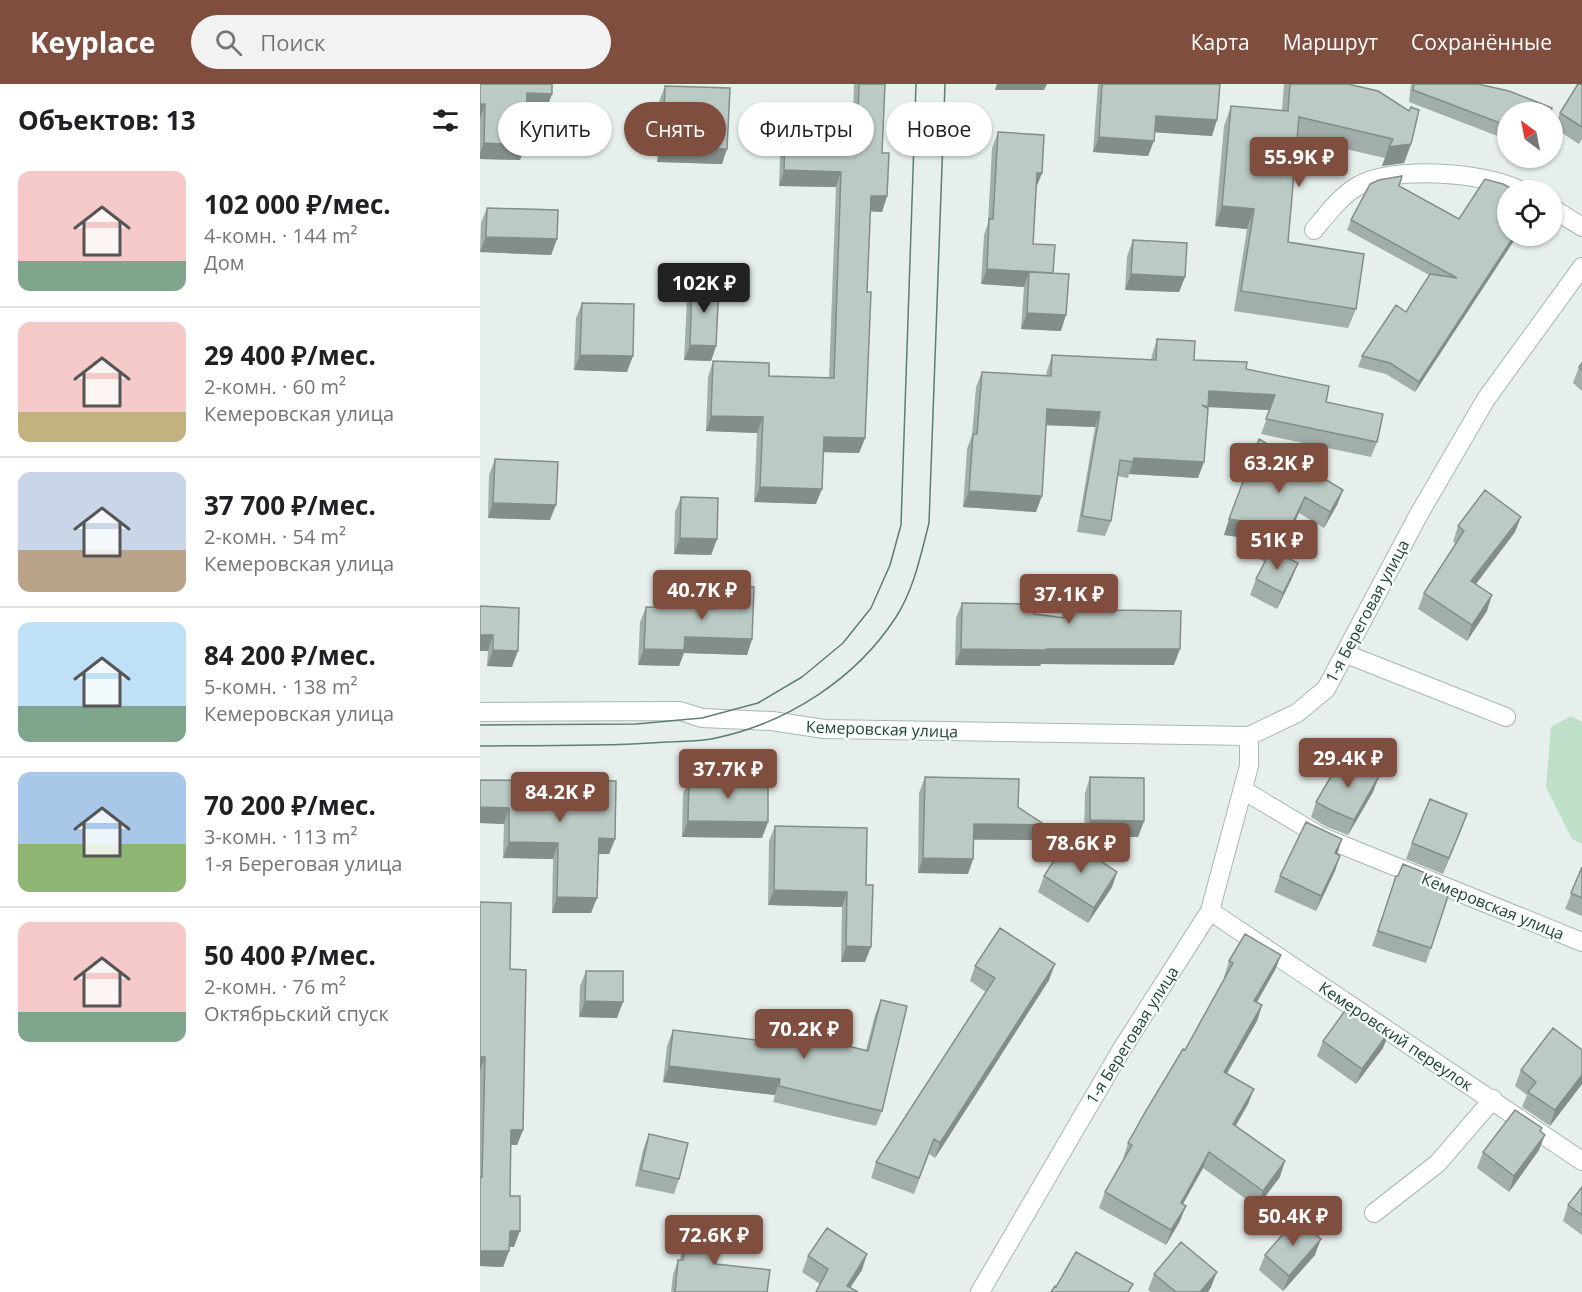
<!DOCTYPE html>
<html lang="ru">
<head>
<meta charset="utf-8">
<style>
	body { margin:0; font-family:"Open Sans",sans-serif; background:#f2f2f2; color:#202124; height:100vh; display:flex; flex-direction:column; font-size:22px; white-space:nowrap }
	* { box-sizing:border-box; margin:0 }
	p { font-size:20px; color:#757577 }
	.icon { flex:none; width:33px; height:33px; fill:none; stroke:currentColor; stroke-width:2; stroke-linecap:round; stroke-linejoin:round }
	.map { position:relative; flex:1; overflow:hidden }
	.sheet { display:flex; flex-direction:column; background:#fff; width:480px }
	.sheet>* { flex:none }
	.guide { position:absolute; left:18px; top:18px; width:570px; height:54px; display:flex; gap:12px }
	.needle { width:39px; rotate:328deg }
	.controls { position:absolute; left:1017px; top:18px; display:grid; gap:12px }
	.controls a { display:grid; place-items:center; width:66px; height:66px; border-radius:50%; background:#fff; box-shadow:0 2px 4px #0004; font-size:30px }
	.price { position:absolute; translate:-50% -51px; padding:0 14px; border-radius:6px; background:#7f4e3f; color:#fff; font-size:20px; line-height:39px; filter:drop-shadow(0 2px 3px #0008) }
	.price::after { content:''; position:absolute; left:50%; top:36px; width:18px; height:14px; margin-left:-9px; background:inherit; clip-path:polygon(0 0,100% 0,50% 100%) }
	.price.on { background:#222; color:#fff }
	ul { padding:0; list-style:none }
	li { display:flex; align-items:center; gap:18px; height:150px; padding:0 18px }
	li+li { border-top:2px solid #e0e0e0 }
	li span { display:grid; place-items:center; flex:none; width:168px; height:120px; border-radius:12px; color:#555 }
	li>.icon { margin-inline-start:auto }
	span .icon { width:72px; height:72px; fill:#fffc; stroke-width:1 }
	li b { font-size:26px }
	h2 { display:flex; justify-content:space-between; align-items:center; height:72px; padding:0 18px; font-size:26px }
	.tag { padding:0 21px; border-radius:27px; background:#fff; box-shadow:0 2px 4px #0004; font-size:21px; line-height:54px }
	.tag.on { background:#7f4e3f; color:#fff }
	header { display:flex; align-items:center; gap:36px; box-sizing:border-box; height:84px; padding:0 30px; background:#7f4e3f; color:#fff }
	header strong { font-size:28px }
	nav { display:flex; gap:33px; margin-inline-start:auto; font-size:21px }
	.search { width:420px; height:54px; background:#f2f2f2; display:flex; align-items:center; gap:15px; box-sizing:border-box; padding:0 21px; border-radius:33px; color:#757577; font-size:22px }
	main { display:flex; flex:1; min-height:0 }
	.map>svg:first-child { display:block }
	.green { fill:#bfe0c8 }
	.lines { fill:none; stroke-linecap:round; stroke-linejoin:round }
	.service-casing { stroke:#a8b8b2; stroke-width:20 }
	.minor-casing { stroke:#a8b8b2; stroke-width:20 }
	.service { stroke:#fff; stroke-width:18 }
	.minor { stroke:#fff; stroke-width:18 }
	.tram { stroke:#5f7d75; stroke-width:1.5 }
	.wall { fill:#a1aea9 }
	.shaded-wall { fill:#838d89 }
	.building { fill:#bbcac4; stroke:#838d89; stroke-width:1.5 }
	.labels { text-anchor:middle; stroke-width:4.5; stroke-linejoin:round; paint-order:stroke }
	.street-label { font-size:16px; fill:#24423a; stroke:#f7fbf9 }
</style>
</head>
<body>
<header>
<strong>Keyplace</strong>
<div class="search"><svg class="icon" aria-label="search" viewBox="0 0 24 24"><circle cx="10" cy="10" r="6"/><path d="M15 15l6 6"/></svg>Поиск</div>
<nav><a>Карта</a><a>Маршрут</a><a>Сохранённые</a></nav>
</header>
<main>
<section class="sheet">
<h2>Объектов: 13<svg class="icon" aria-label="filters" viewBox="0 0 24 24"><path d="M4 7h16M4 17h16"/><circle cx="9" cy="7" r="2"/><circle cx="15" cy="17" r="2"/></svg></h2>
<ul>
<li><span style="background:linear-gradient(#f6c9c9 75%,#7fa58c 0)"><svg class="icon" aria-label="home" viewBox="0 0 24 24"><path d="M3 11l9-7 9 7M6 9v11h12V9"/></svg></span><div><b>102 000 ₽/мес.</b><p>4-комн. · 144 m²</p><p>Дом</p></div></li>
<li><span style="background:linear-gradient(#f6c9c9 75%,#c2b280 0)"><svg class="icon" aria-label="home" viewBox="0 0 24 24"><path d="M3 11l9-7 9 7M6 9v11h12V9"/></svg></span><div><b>29 400 ₽/мес.</b><p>2-комн. · 60 m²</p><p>Кемеровская улица</p></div></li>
<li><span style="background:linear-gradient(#c9d6e8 65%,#b9a48a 0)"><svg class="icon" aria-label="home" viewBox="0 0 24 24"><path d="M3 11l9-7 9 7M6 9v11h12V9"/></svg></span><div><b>37 700 ₽/мес.</b><p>2-комн. · 54 m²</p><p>Кемеровская улица</p></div></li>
<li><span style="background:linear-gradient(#bfe0f5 70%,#7fa58c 0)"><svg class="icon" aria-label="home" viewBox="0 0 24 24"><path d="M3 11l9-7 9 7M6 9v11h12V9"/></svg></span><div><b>84 200 ₽/мес.</b><p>5-комн. · 138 m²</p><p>Кемеровская улица</p></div></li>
<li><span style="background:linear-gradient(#a9c7e8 60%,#8fb573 0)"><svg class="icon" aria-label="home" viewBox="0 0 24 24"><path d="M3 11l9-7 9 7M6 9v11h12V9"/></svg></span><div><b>70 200 ₽/мес.</b><p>3-комн. · 113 m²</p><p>1-я Береговая улица</p></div></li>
<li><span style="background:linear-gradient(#f6c9c9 75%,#7fa58c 0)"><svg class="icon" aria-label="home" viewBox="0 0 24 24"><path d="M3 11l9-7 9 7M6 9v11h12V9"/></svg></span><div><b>50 400 ₽/мес.</b><p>2-комн. · 76 m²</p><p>Октябрьский спуск</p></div></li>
</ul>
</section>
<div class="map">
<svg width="1102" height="1208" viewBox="0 0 1102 1208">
	<rect width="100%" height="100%" fill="#e6efeb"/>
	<!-- green -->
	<path class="green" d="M1091,632l11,6v122l-10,-5 -26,-52 5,-60z"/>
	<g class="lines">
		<!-- service casing -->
		<g class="service-casing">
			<path id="service" d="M1072,124l30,19
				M834,146c13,-16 25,-32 42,-43 34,-22 128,-15 163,3"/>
		</g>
		<!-- minor casing -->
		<g class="minor-casing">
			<path id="minor" d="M866,570l160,63
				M0,628l200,-1 22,7 70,3 52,8 425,7
				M763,706l77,46 262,106
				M730,827l372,250
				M894,1129l64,-50 55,-64
				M500,1208l140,-240 90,-141 39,-145v-30l48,-23 29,-24 93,-175 67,-115 96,-132"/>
		</g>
		<!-- service -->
		<use href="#service" class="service"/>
		<!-- minor -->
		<use href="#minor" class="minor"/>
		<!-- tram -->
		<path class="tram" d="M0,641l156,-1 66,-6 56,-15 44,-26 41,-34 28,-35 19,-43 11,-40 15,-441
			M0,662c62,-1 124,1 186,-4 16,-1 34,0 50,-4 71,-15 140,-59 180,-121 18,-28 25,-63 33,-94l16,-439"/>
	</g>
	<!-- wall -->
	<path class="wall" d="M0,0l72,10 -6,16 -20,-1 -1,36 -5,15 -40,-1z
		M374,0h31l-3,69 5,43 -5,16 -12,-1 -3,81 -2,146 -6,15 -36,-1 -7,52 -62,-2 3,-69 -51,-2 2,-54 5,-16 56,15 60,2 7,-191 -57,-1 1,-29 5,-16 67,3z
		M618,0h122l-8,52 -57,-4 -7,24 -55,-4z
		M804,0h64l63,60 -7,19 -22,3 3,-8 -88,-20 -9,104 68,67 -8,19 -114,-17 13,-82 -32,-3 9,-100 7,-20 51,5z
		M931,0h67l30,28v28l-99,-38z
		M1102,0v55l-3,5 -25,-16 6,-15z
		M185,2l57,78 -65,-2 2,-60z
		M518,48l44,41 -6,15 -3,56 20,30 8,57 -40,-2 3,-42 -43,-3 3,-49 4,-12 4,-75z
		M919,102l60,33 49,17h9l-102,156 -29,-18 -28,-7 4,-11 44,-44 23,-37 -82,-45 4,-10z
		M7,124l70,31 -6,16 -71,-3 1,-29z
		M653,156l52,37 -6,15 -54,-2 2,-34z
		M212,199l24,63 -5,15 -27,-1 3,-61z
		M102,219l45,69 -53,-2 2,-52z
		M677,255l37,21 52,9 80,33 51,40 -6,15 -110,-23 9,-24 -62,-3 -10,71 -69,-4 -1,4 -11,-2 -6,45 -6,15 -28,-4 18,-105 -49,-2 -10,87 -73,-5 4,-58 5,-14 4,-48 6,-15 64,4 1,-5 5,-16 99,5 1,-5z
		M1102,279v28l-9,-8 6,-16z
		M779,355l84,51 -6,15 -13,23 -25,-15 -19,41 18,9 -6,15 -15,31 -27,-14 6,-16 9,-17 -17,-9 5,-14 -29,-4z
		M15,375l55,61 -62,-2 1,-43z
		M201,413l36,42 -6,16 -37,-1 1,-42z
		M978,442l57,6 -39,52 11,27 -20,30 -49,-32 6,-16 32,-49 -3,-2z
		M591,499l39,27 64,55 -133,-1 -1,2 -85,-1 1,-47 6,-15 72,11 28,4 3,-20z
		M237,502l35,53 -5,16 -63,-2 -5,13 -41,-1 2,-43 6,-15 65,2v-8z
		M0,522l32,61 -25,-1 1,-15z
		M899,692l-6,16 -25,43 -23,-9 -14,-9 5,-15z
		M445,693l93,30 27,18 -6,15h-65l-1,19 -5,15 -50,-1 1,-80z
		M610,693l54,44 -6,16 -54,-1 1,-43z
		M209,694l73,60 -80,-1 1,-43z
		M0,696l135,59 -6,15h-11l-7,59h-39l1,-54 -50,-1 1,-34 -24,-1z
		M987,730l-24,60 -37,-15 6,-16z
		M295,742l91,59 -1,77h-24l1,-55 -74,-2 1,-64z
		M857,770l-2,17 -19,40 -42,-19 6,-16z
		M1102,783v49l-17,-7z
		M637,788l-5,15 -24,36 -50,-31 6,-16z
		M916,792l40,13 -5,59 -5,15 -54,-17z
		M0,818l30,67 13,161 -6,15h-6l-1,51 4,51h-5v4l-6,16 -23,-1z
		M801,871l-6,15 -18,32 5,3 -5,16 -30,53 27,15 -6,15 -12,21 44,52 -23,30 -54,-39 -20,36 -3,17 -14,24 -67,-37 6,-16 19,-33h-1l5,-16 57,-93 40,-72 -1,-1 5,-16z
		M495,882l74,14 -114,178 -6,-4 -15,40 -43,-16 5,-16 110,-170 -16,-11z
		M106,887l31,47 -38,-1 1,-31z
		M401,916l1,111 -6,15 -103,-24 2,-7 -112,-13 4,-36 6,-16 115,14 4,-12 74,18 9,-35z
		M909,948l-6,16 -27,36 -39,-28 6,-15z
		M1102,966v34l-32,42 -28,-19 5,-12 -12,-9 6,-16z
		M169,1050l30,45 -5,15 -39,-8 8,-36z
		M1059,1066l-30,42 -32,-24 6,-16z
		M1102,1103v48l-19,-14 5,-16z
		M210,1136l26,44 51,28h-96l2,-17 5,-15h2l4,-25z
		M785,1171h50l-32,36 -24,-21z
		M328,1172l54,14 -12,18 -30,-4 -18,-12z
		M674,1190l57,13 -3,5h-57l-3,-2z"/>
	<!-- shaded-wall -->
	<path class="shaded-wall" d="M517,0h50l-3,6h-49z
		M47,9l25,1 -6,16 -25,-1z
		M0,20h5l-5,15z
		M676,32l61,4 -5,16 -62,-4z
		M619,53l55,4 -6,15 -55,-4z
		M4,59l41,2 -5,15 -40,-1v-6z
		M931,60l-7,19 -22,3 7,-19z
		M183,62l64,3 -5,15 -65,-2z
		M304,86l57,2 -5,15 -57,-1z
		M557,89h5l-6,15z
		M391,112h16l-5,16 -17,-1z
		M742,122l32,3 -7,20 -32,-3z
		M1034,152h3l-102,156 4,-10z
		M6,153l71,2 -6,16 -71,-3z
		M507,185l66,4 -6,15 -18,-16 -5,15 -43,-3z
		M651,190l54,3 -6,15 -54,-2z
		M547,229l39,2 -5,16 -40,-2z
		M210,261l26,1 -5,15 -27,-1z
		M100,271l53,1 -6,16 -53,-2z
		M729,307l66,4 -5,15 -62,-3z
		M567,325l53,3 -5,15 -53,-2z
		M231,332l52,1 -6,16 -51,-2z
		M344,353l41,1 -6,15 -41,-1z
		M654,374l70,4 -6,16 -69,-4z
		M280,403l62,2 -6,15 -62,-2z
		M863,406l-6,15 -13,23 6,-16z
		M489,407l73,5 -6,16 -73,-5z
		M825,413l-6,16 -26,53 6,-15z
		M13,419l63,2 -6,15 -62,-2z
		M1041,433l-6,15 -49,65 5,-16z
		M749,435l32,5 -8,15 -29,-4z
		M200,454l37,1 -6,16 -37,-1z
		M818,479l-6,15 -15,31 6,-16z
		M1012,511l-5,16 -20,30 5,-16z
		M0,551h13l-5,16h-8z
		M205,553l67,2 -5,16 -63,-2 -5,13 -41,-1 6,-16z
		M481,565h219l-6,16 -133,-1 -1,2 -85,-1z
		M13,566l25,1 -6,16 -25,-1z
		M899,692l-6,16 -25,43 6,-15z
		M0,723l29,1 -5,16 -24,-1z
		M987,730l-6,16 -18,44 6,-16z
		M610,736l54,1 -6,16 -54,-1z
		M208,737l80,1 -6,16 -80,-1z
		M494,740l71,1 -6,15 -70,-1z
		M119,754l16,1 -6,15h-16z
		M862,755l-5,16 -2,-2z
		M29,758l49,1 -5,16 -50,-1z
		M860,772l-5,15 -19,40 5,-15z
		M443,774l50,1 -5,15 -50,-1z
		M637,788l-5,15 -24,36 6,-15z
		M294,806l73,2 -5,15 -74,-2z
		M77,813l40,1 -6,15h-39z
		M366,862l25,1 -6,15h-24z
		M801,871l-6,15 -26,46 5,-15z
		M575,880l-6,16 -114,178 5,-15z
		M105,917l38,1 -6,16 -38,-1z
		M782,921l-5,16 -39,67 6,-16z
		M909,948l-6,16 -27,36 6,-15z
		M0,973h5l-5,14z
		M189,982l111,13 -5,16 -112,-13z
		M1102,991v9l-32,42 5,-16z
		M774,1005l-6,15 -20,35 5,-15z
		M31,1046h12l-6,15h-12z
		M1065,1051l-6,15 -30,42 5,-16z
		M729,1068l-6,16 -28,50 6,-15z
		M805,1077l-5,16 -23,30 6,-16z
		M706,1122l-6,15 -14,24 5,-15z
		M30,1147h10l-6,16h-10z
		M841,1155l-6,16 -32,36 6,-15z
		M0,1167h29l-6,16 -23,-1z
		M387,1170l-5,16 -15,22v-6z
		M737,1188l-6,15 -3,5h-8z"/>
	<!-- building -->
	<path class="building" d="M0,0h72v10l-25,-1 -2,52 -41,-2 1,-39h-5z
		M379,0h26l-3,69h7l-2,43h-16l-4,96h4l-6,146 -41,-1 -2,52 -62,-2 3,-70 -52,-1 2,-55 56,2v13l65,2 7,-206 -57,-2 1,-29 72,3z
		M622,0h118l-3,36 -61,-4 -2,25 -55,-4z
		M810,0h58l30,7 31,20 2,-4 8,3 -8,34 -22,3 4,-8 -94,-22 -11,125 76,12 -8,55 -115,-18 13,-82 -32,-3 9,-100 57,5z
		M934,0h64l31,7 43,17 -1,4h-43v14l-95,-36z
		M1098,0h4v43l-22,-14z
		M185,2l65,2 -3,61 -64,-3z
		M518,48l46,3 -2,38h-5l-4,71 22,1 -2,28 -66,-4 2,-50h4z
		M922,92l-3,10 60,33 26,-40 18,5 11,6h-6v46h6l-95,146 -29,-19 -28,-7 34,-51 10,7 24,-38 27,4 -106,-58 19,-36 9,-4z
		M7,124l71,2 -1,29 -71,-2z
		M653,156l54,3 -2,34 -54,-3z
		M549,188l40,2 -3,41 -39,-2z
		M212,199l27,1 -3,62 -26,-1z
		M102,219l52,1 -1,52 -53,-1z
		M677,255l38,2 -1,19 53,2 -1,7 83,17 -3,16 57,12 -6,28 -111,-23 9,-24 -66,-4 -1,16 -6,-2 6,4 -4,53 -70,-4 -1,4 -13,-2 -9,61 -29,-5 18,-104 -53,-3 -5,87 -73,-5 4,-57h4l5,-62 69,4 1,-21 104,5z
		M1102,279v7l-3,-3z
		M779,355l84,51 -13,22 -25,-15 -26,54 -26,-13 8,-14 -32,-5z
		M15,375l63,3 -2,43 -63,-2z
		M1005,406l36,27 -50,64 21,14 -20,30 -48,-32 40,-62 -6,-5z
		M201,413l37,1 -1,41 -37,-1z
		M791,466l27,13 -15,30 -27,-14z
		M591,499h39v27l71,1 -1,38h-134v1l-85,-1 1,-46 73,1 -1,10 31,4z
		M237,502l37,1 -2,52 -67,-2 -1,13 -40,-1 2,-42 70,2z
		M0,522l39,2 -1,43 -25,-1v-15h-13z
		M863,672l36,20 -25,44 -23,-10 -15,-8z
		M445,693l94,2 -1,28 27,18 -71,-1 -1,35 -50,-1z
		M610,693l54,1v43l-54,-1z
		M209,694l79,2v42l-80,-1z
		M0,696l136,1 -1,58 -16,-1 -2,60 -40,-1 1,-54 -49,-1v-34l-29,-1z
		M950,715l37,15 -18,44 -37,-15z
		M826,738l36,17 -7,14 5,3 -19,40 -41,-20z
		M295,742l92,2 -1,57h7l-2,62 -25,-1 1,-54 -73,-2z
		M588,755l49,33 -23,36 -50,-32z
		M923,780l37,15 -4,10 13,4 -18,55 -53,-17 18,-55h2z
		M1102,783v31l-11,-5z
		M0,818l31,1 -1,66 16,1 -3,160h-12l-1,66h10v35h-10l-1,20h-29v-74h2l3,-120h-5z
		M520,844l55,36 -115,179 -6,-4 -15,39 -43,-16 119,-184 -20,-12z
		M765,850l36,21 -27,46 8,4 -38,67 30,17 -21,35 52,37 -22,30 -54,-39 -28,51 5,3 -15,24 -66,-38 27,-47 -4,-2 16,-29 39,-65 2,1 48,-87 -4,-2z
		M106,887h37v31l-38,-1z
		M401,916l26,6 -25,105 -103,-25 1,-7 -111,-13 4,-36 116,14 3,-12 76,19z
		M870,920l39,28 -27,37 -39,-28z
		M1073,944l29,22v25l-27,35 -27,-18 8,-10 -15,-12z
		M1035,1026l27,18 -2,3 5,4 -31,41 -31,-24z
		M169,1050l39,9 -9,36 -38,-9z
		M1102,1103v28l-14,-10z
		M817,1134l24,21 -32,37 -24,-21z
		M210,1136l33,5 -7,39 54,6 -3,22h-92l3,-32h5z
		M347,1144l40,26 -20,32 11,6h-42l12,-23 -20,-13z
		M701,1158l36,30 -17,20h-24l-22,-18z
		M596,1168l57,32 -5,8h-77l4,-6 1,1z"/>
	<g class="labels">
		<!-- street labels -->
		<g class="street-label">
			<text transform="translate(887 527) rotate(-62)" y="6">1-я Береговая улица</text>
			<text transform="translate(402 645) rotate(2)" y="6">Кемеровская улица</text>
			<text transform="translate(1013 822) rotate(22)" y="6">Кемеровская улица</text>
			<text transform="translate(652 951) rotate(-58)" y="6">1-я Береговая улица</text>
			<text transform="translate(916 952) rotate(34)" y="6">Кемеровский переулок</text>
		</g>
	</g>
</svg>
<div class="controls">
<a><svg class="needle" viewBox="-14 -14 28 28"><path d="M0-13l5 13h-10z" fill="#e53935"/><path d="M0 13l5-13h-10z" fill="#757577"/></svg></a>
<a><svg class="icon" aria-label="locate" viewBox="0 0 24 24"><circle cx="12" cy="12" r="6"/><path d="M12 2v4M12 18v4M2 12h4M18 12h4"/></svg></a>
</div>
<b class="price" style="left:819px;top:104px">55.9K ₽</b>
<b class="price on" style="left:224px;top:230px">102K ₽</b>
<b class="price" style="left:799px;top:410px">63.2K ₽</b>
<b class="price" style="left:797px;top:487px">51K ₽</b>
<b class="price" style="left:222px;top:537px">40.7K ₽</b>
<b class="price" style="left:589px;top:541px">37.1K ₽</b>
<b class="price" style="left:868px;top:705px">29.4K ₽</b>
<b class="price" style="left:248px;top:716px">37.7K ₽</b>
<b class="price" style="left:80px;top:739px">84.2K ₽</b>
<b class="price" style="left:601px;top:790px">78.6K ₽</b>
<b class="price" style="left:324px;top:976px">70.2K ₽</b>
<b class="price" style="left:813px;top:1163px">50.4K ₽</b>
<b class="price" style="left:234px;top:1182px">72.6K ₽</b>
<div class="guide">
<a class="tag">Купить</a>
<a class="tag on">Снять</a>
<a class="tag">Фильтры</a>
<a class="tag">Новое</a>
</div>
</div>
</main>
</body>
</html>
